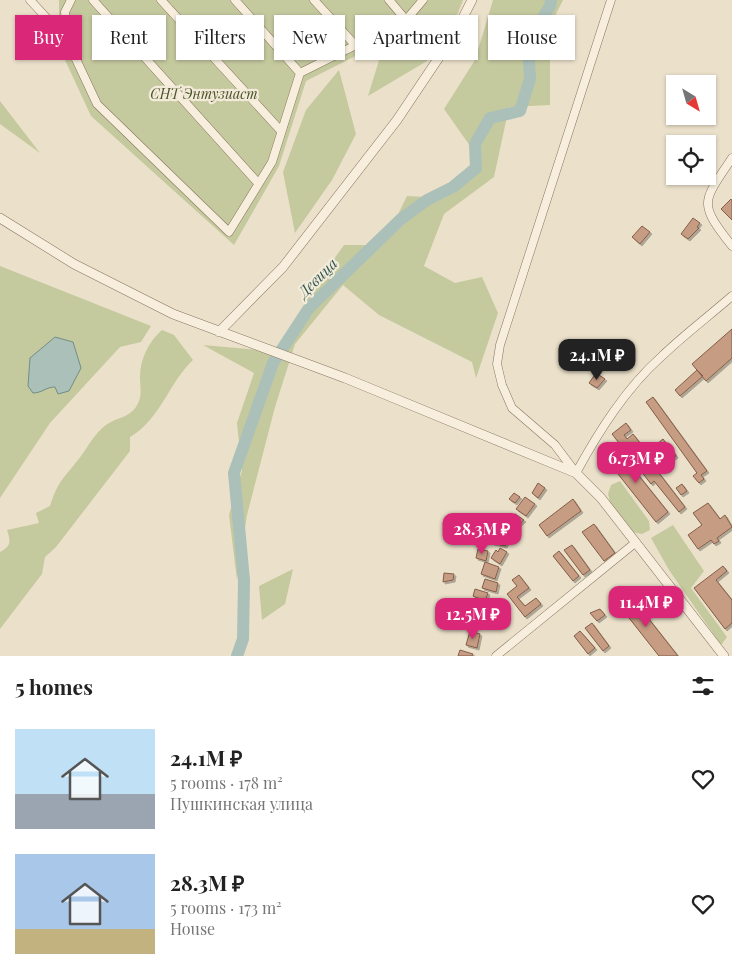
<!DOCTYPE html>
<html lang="en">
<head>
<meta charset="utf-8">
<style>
	body { margin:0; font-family:"Playfair Display",serif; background:#f2f2f2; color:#222; height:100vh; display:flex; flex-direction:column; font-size:19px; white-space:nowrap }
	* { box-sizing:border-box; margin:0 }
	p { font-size:16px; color:#767676 }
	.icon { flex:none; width:28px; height:28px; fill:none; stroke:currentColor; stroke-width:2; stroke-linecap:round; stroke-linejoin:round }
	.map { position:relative; height:656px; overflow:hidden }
	.details { display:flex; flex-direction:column; background:#fff; flex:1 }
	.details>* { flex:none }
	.banner { position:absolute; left:15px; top:15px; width:702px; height:45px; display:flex; gap:10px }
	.needle { width:32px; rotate:143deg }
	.fabs { position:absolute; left:666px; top:75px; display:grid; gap:10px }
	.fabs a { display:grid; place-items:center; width:50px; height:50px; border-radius:0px; background:#fff; box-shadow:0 1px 4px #0004; font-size:25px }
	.price { position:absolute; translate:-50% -42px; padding:0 11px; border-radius:10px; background:#db2777; color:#fff; font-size:16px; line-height:32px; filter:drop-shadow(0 1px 2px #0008) }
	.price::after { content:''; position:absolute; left:50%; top:30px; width:15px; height:11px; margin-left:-8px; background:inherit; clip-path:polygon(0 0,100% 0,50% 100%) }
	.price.active { background:#222; color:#fff }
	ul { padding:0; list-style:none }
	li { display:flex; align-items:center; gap:15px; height:125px; padding:0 15px }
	li span { display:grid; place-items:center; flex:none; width:140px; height:100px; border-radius:0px; color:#555 }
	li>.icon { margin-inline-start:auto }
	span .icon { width:60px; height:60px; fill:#fffc; stroke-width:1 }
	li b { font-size:21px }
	h2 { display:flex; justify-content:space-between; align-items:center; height:60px; padding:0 15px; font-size:21px }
	.tag { padding:0 18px; border-radius:0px; background:#fff; box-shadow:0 1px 4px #0004; font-size:18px; line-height:45px }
	.tag.active { background:#db2777; color:#fff }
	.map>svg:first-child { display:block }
	.green { fill:#c5c99e }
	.water { fill:#aac0b9; stroke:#718e86 }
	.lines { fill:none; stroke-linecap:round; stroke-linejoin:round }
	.river { stroke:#aac0b9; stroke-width:12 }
	.building { fill:#c69c83; stroke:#845d47; filter:url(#shadow) }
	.minor-casing { stroke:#877360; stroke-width:9 }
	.tertiary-casing { stroke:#877360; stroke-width:10 }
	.minor { stroke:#f7eedd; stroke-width:8 }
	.tertiary { stroke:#f7eedd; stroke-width:9 }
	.labels { text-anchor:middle; stroke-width:4.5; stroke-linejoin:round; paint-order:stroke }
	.park-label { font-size:14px; font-style:italic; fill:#4a532a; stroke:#f3ebd9 }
	.water-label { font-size:15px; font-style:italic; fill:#325753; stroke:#f3ebd9 }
</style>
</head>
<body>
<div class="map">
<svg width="732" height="656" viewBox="0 0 732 656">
	<defs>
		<filter id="shadow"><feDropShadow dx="2" dy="2" stdDeviation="0" flood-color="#0004"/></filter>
	</defs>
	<rect width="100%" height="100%" fill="#ebe0ca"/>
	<!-- green -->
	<path class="green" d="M59,0h404l-13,33 -23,28 -59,35 17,-55 -79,40 -27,85 -45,79 -143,-129 -32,-69z
		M493,0h70l-13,26v79l-41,2 -15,70 -50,37 -20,52 31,17 27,-6 16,36 -22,65 -4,-16 -93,-47 -36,-30 -48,59 -20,63 -28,108 -10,65 -8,-65 13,-44 -5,-48 17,-50 -51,-28 68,6 34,-27 1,-26 38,-53h39l24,-49 38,2 35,-38 -36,-51 31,-49z
		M339,70l17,64 -24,46 -37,53 -12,-61 23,-62z
		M0,101l40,52 -40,-29z
		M0,266l151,60 -10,16 -21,5 -70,76 -50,75z
		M162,330l12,5 19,25c-24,22 -32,59 -63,77v14l-74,96 -11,10 -3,17 -42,55v-77c11,-6 11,-10 7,-22l32,-7 -3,-10 14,-7c8,-25 13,-27 28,-46 10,-12 17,-30 33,-38 9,-5 18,-5 25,-15 7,-11 4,-18 4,-30 0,-18 9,-36 22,-47z
		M620,481l29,40 1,9 -8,4 -10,-2 -22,-30 -2,-8 3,-9z
		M673,525l31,46 -13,17 36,49 -6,8 -52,-75 -18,-32z
		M293,569l-8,35 -23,16 -3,-34z"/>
	<!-- water -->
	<path class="water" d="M55,337l18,5 8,26 -12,23 -11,3 -3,-7c-9,0 -13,6 -22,6l-5,-7 2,-28z"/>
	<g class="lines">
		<!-- river -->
		<path class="river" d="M237,656l6,-17 1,-59 -10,-107 39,-110 36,-55 92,-89 26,-19 26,-13 23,-19 -1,-24 15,-26 30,-7 10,-32 -2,-36 22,-37 1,-6"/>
	</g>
	<!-- building -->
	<path class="building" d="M731,199l1,2v19l-11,-11z
		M693,218l7,5 -3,4 2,1 -11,11 -7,-5z
		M642,226l8,6 -10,12 -8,-7z
		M732,329v29l-26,23 -14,-17z
		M697,370l6,6 -23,20 -5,-6z
		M596,373l9,6 -8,9 -8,-5z
		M653,397l54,74 -6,4 3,4 -5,4 -6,-7 4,-3 -51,-71z
		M626,423l5,7 -7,5 3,4 6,-5 22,28 -3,2 33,43 -6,5 -25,-31 -3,3 -39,-50z
		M663,439l6,8 -5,4 3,4 6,-4 3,5 -12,9 -10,-13 7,-5 -3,-4z
		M615,446l53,66 -12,10 -53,-67z
		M538,483l7,5 -7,10 -6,-5z
		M682,484l5,7 -6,4 -5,-7z
		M514,493l6,4 -5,6 -6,-4z
		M525,497l10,7 -9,12 -10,-7z
		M573,499l8,12 -34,25 -8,-11z
		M708,503l12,16 5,-4 7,12 -15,11 2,3 -5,3 -3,-4 -13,9 -10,-14 14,-10 -9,-12z
		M515,514l9,6 -13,11 -8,-7 3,-6 4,3z
		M594,524l21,29 -11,8 -22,-29z
		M497,528l12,10 -4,8 -13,-3z
		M572,545l18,25 -7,5 -19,-25z
		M500,548l7,4 -7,12 -9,-6 5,-8 2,2z
		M478,549l10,2 -2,10 -10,-3z
		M559,551l20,25 -6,5 -20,-25z
		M485,562l14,5 -4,12 -14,-5z
		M723,566l4,5 -11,9 16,20v23l-7,6 -31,-41z
		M444,573l10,1 -1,6 -10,2z
		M519,575l10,13 -12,9 8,9 11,-8 5,6 -16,13 -18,-23 10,-8 -5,-6z
		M485,579l13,4 -2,9 -14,-4z
		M475,589l13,4 -3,8 -12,-5z
		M630,595l48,61h-19l-41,-52z
		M478,603l10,2 -5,21 -10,-3 1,-6 -2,-1z
		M600,609l5,6 -8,6 -7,-8z
		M592,623l17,23 -6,5 -18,-23z
		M470,631l10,3 -3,14 -11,-3z
		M580,631l15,17 -7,6 -14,-18z
		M460,650l13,4 -1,2h-14z"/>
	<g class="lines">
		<!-- minor casing -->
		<g class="minor-casing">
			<path id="minor" d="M30,0l37,40 30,64 132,128 43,-70 28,-89 106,-53 17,-20
				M93,0l165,183
				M161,0l120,131
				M235,0l65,73
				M314,0l42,46
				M389,0l17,20
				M611,0l-111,345 -3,19 5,21 10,23 43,37 21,28c23,-42 50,-85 86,-117 22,-21 47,-40 70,-60
				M67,40l-2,-28 6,-12
				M732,158c-29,44 -35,44 0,88
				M496,656l139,-113"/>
		</g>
		<!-- tertiary casing -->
		<g class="tertiary-casing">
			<path id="tertiary" d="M0,218l74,46 99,50 172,64 231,95 25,25 123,158
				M219,332l64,-65 114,-147 57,-85 18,-35"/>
		</g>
		<!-- minor -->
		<use href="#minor" class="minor"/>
		<!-- tertiary -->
		<use href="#tertiary" class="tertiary"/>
	</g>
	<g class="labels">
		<!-- park labels -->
		<g class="park-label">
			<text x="204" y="99">СНТ Энтузиаст</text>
		</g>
		<!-- water labels -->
		<g class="water-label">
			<text transform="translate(318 278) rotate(-45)" y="5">Девица</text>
		</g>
	</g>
</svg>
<div class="fabs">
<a><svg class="needle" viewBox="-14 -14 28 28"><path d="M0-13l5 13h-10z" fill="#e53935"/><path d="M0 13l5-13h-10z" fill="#767676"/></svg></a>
<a><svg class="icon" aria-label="locate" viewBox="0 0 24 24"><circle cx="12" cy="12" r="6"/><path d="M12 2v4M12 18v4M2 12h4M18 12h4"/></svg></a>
</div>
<b class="price active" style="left:597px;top:381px">24.1M ₽</b>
<b class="price" style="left:636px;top:484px">6.73M ₽</b>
<b class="price" style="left:482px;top:555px">28.3M ₽</b>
<b class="price" style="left:646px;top:628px">11.4M ₽</b>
<b class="price" style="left:473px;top:640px">12.5M ₽</b>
<div class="banner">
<a class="tag active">Buy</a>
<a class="tag">Rent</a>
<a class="tag">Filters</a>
<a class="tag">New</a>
<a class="tag">Apartment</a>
<a class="tag">House</a>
</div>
</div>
<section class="details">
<h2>5 homes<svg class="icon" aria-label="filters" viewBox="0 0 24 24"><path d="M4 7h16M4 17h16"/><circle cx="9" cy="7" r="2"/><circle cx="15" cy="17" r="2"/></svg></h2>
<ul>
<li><span style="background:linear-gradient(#bfe0f5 65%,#9aa5b1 0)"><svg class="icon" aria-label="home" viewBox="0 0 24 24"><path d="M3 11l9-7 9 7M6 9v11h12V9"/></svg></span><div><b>24.1M ₽</b><p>5 rooms · 178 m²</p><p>Пушкинская улица</p></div><svg class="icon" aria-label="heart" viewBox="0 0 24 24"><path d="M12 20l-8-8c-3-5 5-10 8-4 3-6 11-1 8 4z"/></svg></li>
<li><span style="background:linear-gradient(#a9c7e8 75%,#c2b280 0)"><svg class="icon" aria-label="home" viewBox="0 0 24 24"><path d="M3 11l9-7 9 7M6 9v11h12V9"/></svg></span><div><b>28.3M ₽</b><p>5 rooms · 173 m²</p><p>House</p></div><svg class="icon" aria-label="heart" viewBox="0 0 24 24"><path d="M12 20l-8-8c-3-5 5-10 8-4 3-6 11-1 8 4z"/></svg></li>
</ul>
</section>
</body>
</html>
